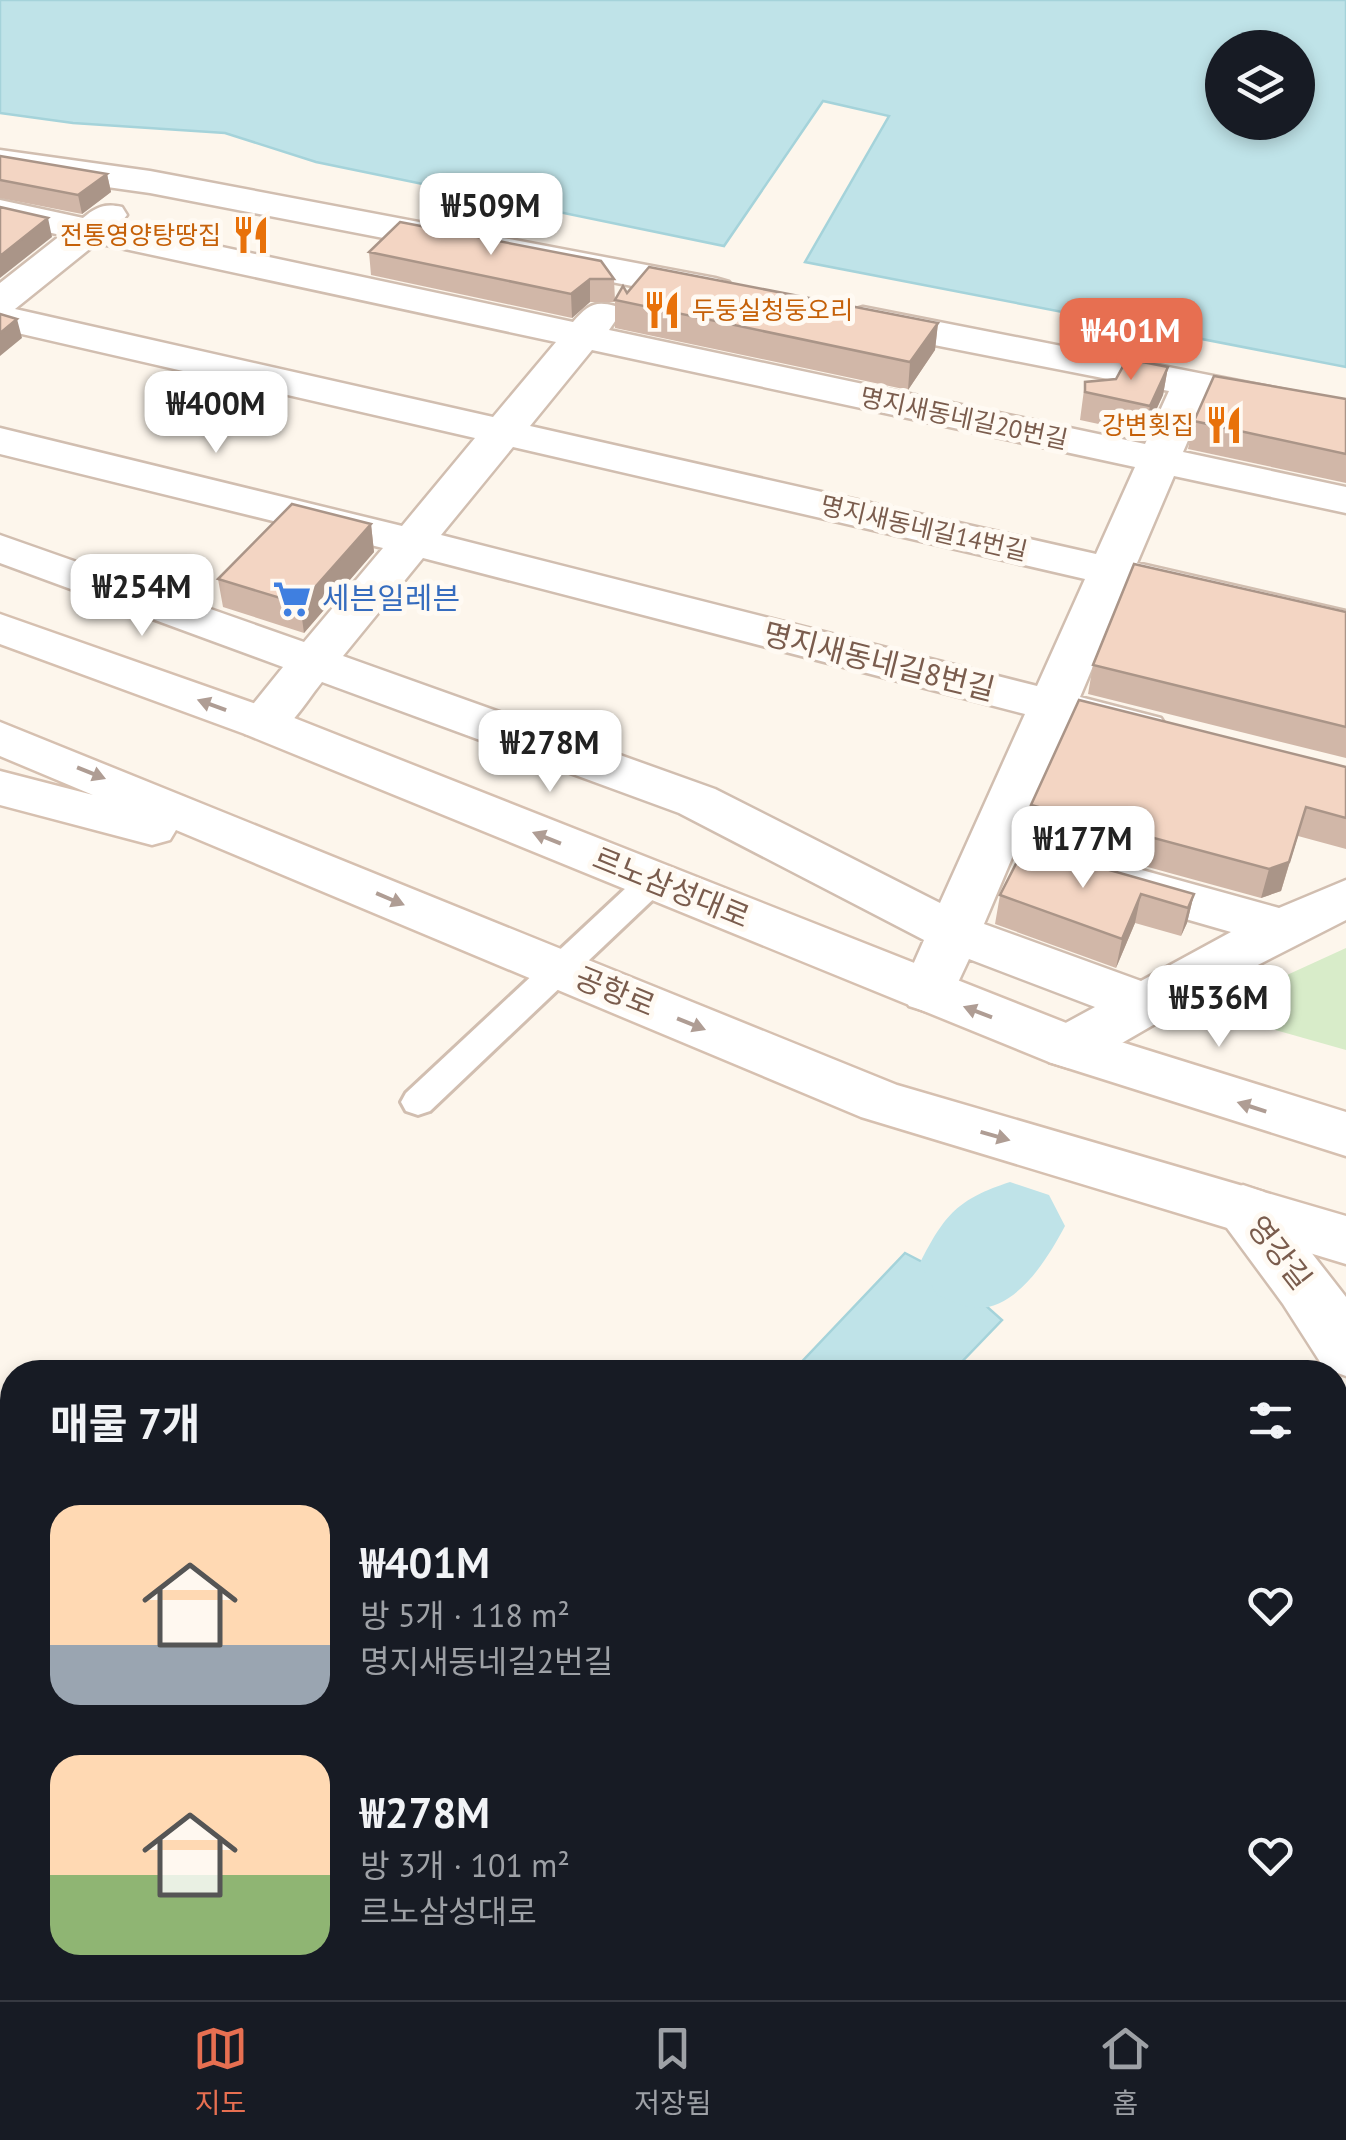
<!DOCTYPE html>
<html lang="ko">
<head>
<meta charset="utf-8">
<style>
	body { margin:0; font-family:"PT Sans","Noto Sans KR",sans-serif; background:#242831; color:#f1f3f6; height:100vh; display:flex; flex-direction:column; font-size:38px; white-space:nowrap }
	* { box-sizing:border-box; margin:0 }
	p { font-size:32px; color:#9ea1a6 }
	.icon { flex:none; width:55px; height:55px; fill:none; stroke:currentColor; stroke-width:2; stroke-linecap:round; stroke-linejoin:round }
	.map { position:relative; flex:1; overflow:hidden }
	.side { position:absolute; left:0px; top:1360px; width:1348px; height:640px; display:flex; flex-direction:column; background:#171b24; border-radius:40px 40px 0 0; box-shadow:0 5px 15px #0003 }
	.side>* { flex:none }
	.buttons { position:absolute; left:1205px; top:30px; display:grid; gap:20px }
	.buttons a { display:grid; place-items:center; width:110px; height:110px; border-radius:50%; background:#171b24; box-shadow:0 5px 15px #0003; font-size:50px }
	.price { position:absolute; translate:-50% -85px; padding:0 22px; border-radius:20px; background:#fff; color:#222; font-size:32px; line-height:65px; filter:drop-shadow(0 2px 5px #0008) }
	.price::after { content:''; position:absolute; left:50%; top:60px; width:30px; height:22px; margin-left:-15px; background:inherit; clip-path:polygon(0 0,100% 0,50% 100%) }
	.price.active { background:#e76f51; color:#fff }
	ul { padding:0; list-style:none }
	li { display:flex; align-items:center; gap:30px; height:250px; padding:0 50px }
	li span { display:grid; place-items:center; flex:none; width:280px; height:200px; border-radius:30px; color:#555 }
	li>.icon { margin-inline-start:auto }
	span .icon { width:120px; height:120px; fill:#fffc; stroke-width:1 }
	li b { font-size:42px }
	h2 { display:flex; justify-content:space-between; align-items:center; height:120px; padding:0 50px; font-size:42px }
	.tab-bar { display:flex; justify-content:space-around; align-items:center; height:140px; border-top:2px solid #363941; background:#171b24; font-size:28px; color:#9ea1a6 }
	.tab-bar a { display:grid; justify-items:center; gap:5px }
	.tab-bar .active { color:#e76f51 }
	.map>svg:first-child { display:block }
	.green { fill:#d8ecc9 }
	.water { fill:#bfe3e8; stroke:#a5d3da; stroke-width:2.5; fill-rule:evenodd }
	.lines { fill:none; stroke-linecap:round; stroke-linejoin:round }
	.river { fill:#bfe3e8; fill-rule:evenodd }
	.service-casing { stroke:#d1beb0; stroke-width:6 }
	.minor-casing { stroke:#d1beb0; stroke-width:5 }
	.tertiary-casing { stroke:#d1beb0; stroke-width:5 }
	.secondary-casing { stroke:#d6c0b0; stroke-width:5 }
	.service { fill:#fff; fill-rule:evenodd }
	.minor { fill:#fff; fill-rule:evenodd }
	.tertiary { fill:#fff; fill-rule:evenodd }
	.secondary { fill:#fff; fill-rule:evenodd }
	.wall { fill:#d1b7a8 }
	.shaded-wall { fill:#aa9588 }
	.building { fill:#f3d5c3; stroke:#aa9588; stroke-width:2.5 }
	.oneway { fill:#af9d94 }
	.labels { text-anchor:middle; stroke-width:10; stroke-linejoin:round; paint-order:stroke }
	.far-food-label { font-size:25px; fill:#c56008; stroke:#fffaf3; text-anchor:end }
	.far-street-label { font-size:25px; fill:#7a5c4d; stroke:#fffaf3 }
	.shop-label { font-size:30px; fill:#366cbe; stroke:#fffaf3; text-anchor:start }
	.street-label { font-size:30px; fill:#7a5c4d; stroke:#fffaf3 }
</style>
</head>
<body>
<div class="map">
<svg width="1346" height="2000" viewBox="0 0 1346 2000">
	<rect width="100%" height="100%" fill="#fdf6ec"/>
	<!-- green -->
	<path class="green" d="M1346,948v102l-138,-39z"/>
	<!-- water -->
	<path class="water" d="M0,0h1346v367l-541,-105 84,-146 -66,-15 -99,145 -408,-84 -91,-29 -152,-10 -73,-10zM1222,48h76v74h-76z
		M905,1253l52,27 45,40 -50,52h-160z
		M0,1569h12v419h1133l-4,12h-1141z"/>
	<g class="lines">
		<!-- river -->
		<path class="river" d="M1010,1182l39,13 16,31c-17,32 -48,84 -90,82 -12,-1 -27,-9 -38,-13l-17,-32c25,-49 38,-64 90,-81z"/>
		<!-- service casing -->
		<g class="service-casing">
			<path id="service" d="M653,870l11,3 4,8 -4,8 -234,222 -12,4 -12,-4 -5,-9 5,-9 236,-220z"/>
		</g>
		<!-- minor casing -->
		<g class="minor-casing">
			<path id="minor" d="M0,150l150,21 565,107 14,4 5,8 -5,8 -14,4 -565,-109 -150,-21z
				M0,200l83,18c13,-11 22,-15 39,-11l5,8 -8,10 454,97c14,-16 21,-22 42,-16l5,8 -11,16 536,114 24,-53 -306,-60 -14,-4 -6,-8 6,-8 14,-4 483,95v24l-140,-27 -23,53 163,35v26l-172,-37 -37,87 209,48v28l-220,-51 -46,109 81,21 7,11 -7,11 -17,5 -76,-20 -84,199 157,57 90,-49 -129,-37 -8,-13 8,-13 18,-5 159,44 67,-28v40l-94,48 -163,94 -20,6 -20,-6 -8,-15 8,-15 46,-25 -126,-48 -22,47 -19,6 -19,-6 -8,-14 23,-52 -245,-127 -357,-131c-23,28 -37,63 -77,52l-7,-11 45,-56 -283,-104v-28l304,107 79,-94 -383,-94v-26l402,98 73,-88 -475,-109v-46l61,-48 -61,-13zM97,243l459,99 -63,75 -478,-108zM592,350l543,117 -39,87 -566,-128zM513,447l572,132 -48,107 -596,-151zM423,558l602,156 -85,189 -225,-114 -372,-133z"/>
		</g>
		<!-- tertiary casing -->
		<g class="tertiary-casing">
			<path id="tertiary" d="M1243,1185l21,7 82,105v79l-22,-8 -41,-64 -70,-95 9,-17z"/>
		</g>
		<!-- secondary casing -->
		<g class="secondary-casing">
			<path id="secondary" d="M0,614l279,98 810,320 257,80v44l-297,-94 -804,-328 -245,-90z
				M0,722l897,363 449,131v48l-485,-147 -685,-287 -6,10 -18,5 -152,-40v-34l93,24 -93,-39z"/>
		</g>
		<!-- service -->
		<use href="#service" class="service"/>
		<!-- minor -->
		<use href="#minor" class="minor"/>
		<!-- tertiary -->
		<use href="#tertiary" class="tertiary"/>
		<!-- secondary -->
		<use href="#secondary" class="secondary"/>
	</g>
	<!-- wall -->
	<path class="wall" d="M0,156l107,18 4,18 -29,22 -82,-16z
		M369,252l245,27 1,21 12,-7 311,30 -3,27 -27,40 -293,-62v-26h-25l-18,16 -201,-43z
		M1168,367l-5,28 -18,39 -65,-14 5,-38 31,-3z
		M1346,399v84l-158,-34 6,-28z
		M371,524l3,28 -70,81 -81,-26 -5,-28z
		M1346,612v146l-258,-64 5,-29z
		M1346,767v82l-48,-13 -17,55 -20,7 -234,-64 4,-29z
		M1194,894l-7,29 -6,13 -46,-13 -19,45 -121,-44 5,-29z"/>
	<!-- shaded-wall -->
	<path class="shaded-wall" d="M107,174l4,18 -29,22 -4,-19z
		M48,218l4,19 -52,41v-22z
		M590,279v23l-18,16 -1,-24z
		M17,319l5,19 -22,18v-23z
		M938,323l-3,27 -27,40 2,-28z
		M1168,367l-5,28 -18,39 5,-28z
		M371,524l3,28 -70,81 -4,-29z
		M1306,807l-25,84 -20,7 8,-29z
		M1141,894l-6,29 -19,45 6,-29z
		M1194,894l-7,29 -6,13 7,-28z
		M1346,1633v12l-11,19v-16z
		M1346,1803v14l-11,13v-14z"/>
	<!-- building -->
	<path class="building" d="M0,156l107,18 -29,21 -78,-15z
		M0,207l48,11 -48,38z
		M400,222l201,39 13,18h-24l-19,15 -202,-42z
		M649,267l289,56 -28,39 -295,-62 8,-14 4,7z
		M0,314l17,5 -17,14z
		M1127,359l41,8 -18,39 -65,-14v-10l31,-3z
		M1214,376l132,23v55l-152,-33z
		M292,504l79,20 -71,80 -82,-25z
		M1134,564l212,48v115l-253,-62z
		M1079,700l267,67v51l-40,-11 -17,55 -20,7 -238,-64z
		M1025,846l169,48 -6,14 -47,-14 -19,45 -122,-44z
		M1010,1362l15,10h-25z
		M1335,1595l11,8v30l-11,15z
		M1335,1705l11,9v89l-11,13z"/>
	<!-- one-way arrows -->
	<defs><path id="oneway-solid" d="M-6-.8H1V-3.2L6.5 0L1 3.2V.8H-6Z" transform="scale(2.5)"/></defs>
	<g class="oneway">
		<use href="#oneway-solid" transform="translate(212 705) rotate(-160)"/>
		<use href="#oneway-solid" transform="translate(91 773) rotate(22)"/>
		<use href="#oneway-solid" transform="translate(547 838) rotate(-158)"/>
		<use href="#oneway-solid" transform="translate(390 899) rotate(23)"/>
		<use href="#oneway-solid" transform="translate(978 1012) rotate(-159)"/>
		<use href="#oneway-solid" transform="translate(691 1024) rotate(22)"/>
		<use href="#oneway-solid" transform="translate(1252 1107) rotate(-162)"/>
		<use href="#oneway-solid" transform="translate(995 1136) rotate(16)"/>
	</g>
	<!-- icons -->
	<defs>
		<g id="restaurant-bare" transform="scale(3)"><path d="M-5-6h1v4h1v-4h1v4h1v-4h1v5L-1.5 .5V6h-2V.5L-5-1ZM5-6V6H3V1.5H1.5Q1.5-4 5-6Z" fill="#e8710a" stroke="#fffaf3" stroke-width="2.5" paint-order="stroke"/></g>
		<g id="supermarket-bare" transform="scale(3)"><path d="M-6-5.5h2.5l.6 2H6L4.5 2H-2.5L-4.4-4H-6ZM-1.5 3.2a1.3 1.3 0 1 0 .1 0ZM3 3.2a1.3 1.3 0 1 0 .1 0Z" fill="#3f7fe0" stroke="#fffaf3" stroke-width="2.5" paint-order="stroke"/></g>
	</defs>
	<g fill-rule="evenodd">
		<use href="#restaurant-bare" x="251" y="235"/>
		<use href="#restaurant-bare" x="662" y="310"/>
		<use href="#restaurant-bare" x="1224" y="425"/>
		<use href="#supermarket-bare" x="292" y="599"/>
	</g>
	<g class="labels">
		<!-- far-food labels -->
		<g class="far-food-label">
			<text x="221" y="244">전통영양탕땅집</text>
			<text x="692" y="319" text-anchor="start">두둥실청둥오리</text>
			<text x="1194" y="434">강변횟집</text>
		</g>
		<!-- far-street labels -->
		<g class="far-street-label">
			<text transform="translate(964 418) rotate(12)" y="9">명지새동네길20번길</text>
			<text transform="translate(924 528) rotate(13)" y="9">명지새동네길14번길</text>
		</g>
		<!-- shop labels -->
		<g class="shop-label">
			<text x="322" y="609">세븐일레븐</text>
		</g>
		<!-- street labels -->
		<g class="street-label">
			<text transform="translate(879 662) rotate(14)" y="10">명지새동네길8번길</text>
			<text transform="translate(671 888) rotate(22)" y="10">르노삼성대로</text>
			<text transform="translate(615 992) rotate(22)" y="10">공항로</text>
			<text transform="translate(1279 1253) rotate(52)" y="10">영강길</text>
		</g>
	</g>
</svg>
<div class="buttons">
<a><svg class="icon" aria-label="layers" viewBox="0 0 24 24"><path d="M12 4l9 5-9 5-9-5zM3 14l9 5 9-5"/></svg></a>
</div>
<b class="price" style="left:491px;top:258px">₩509M</b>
<b class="price active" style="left:1131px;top:383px">₩401M</b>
<b class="price" style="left:216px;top:456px">₩400M</b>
<b class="price" style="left:142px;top:639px">₩254M</b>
<b class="price" style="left:550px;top:795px">₩278M</b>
<b class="price" style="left:1083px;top:891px">₩177M</b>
<b class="price" style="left:1219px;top:1050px">₩536M</b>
<section class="side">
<h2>매물 7개<svg class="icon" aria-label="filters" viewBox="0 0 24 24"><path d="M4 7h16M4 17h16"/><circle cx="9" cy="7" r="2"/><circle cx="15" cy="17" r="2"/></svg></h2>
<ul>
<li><span style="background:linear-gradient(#ffd9b3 70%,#9aa5b1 0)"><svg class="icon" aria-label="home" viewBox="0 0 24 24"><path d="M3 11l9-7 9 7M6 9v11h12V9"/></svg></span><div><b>₩401M</b><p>방 5개 · 118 m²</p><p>명지새동네길2번길</p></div><svg class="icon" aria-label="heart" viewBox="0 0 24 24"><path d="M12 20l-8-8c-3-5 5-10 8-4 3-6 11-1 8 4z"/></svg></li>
<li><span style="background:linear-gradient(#ffd9b3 60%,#8fb573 0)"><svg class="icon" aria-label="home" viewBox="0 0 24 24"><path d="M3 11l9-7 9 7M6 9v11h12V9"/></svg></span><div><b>₩278M</b><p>방 3개 · 101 m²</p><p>르노삼성대로</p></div><svg class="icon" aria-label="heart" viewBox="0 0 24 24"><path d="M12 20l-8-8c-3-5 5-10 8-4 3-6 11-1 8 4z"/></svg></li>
</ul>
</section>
</div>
<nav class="tab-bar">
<a class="active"><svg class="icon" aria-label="map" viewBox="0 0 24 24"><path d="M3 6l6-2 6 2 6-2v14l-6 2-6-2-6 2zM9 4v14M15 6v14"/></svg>지도</a>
<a><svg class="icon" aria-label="saved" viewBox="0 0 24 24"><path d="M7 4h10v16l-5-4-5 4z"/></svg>저장됨</a>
<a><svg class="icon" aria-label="home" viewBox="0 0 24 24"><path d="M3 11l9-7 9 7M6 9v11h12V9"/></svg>홈</a>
</nav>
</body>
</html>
